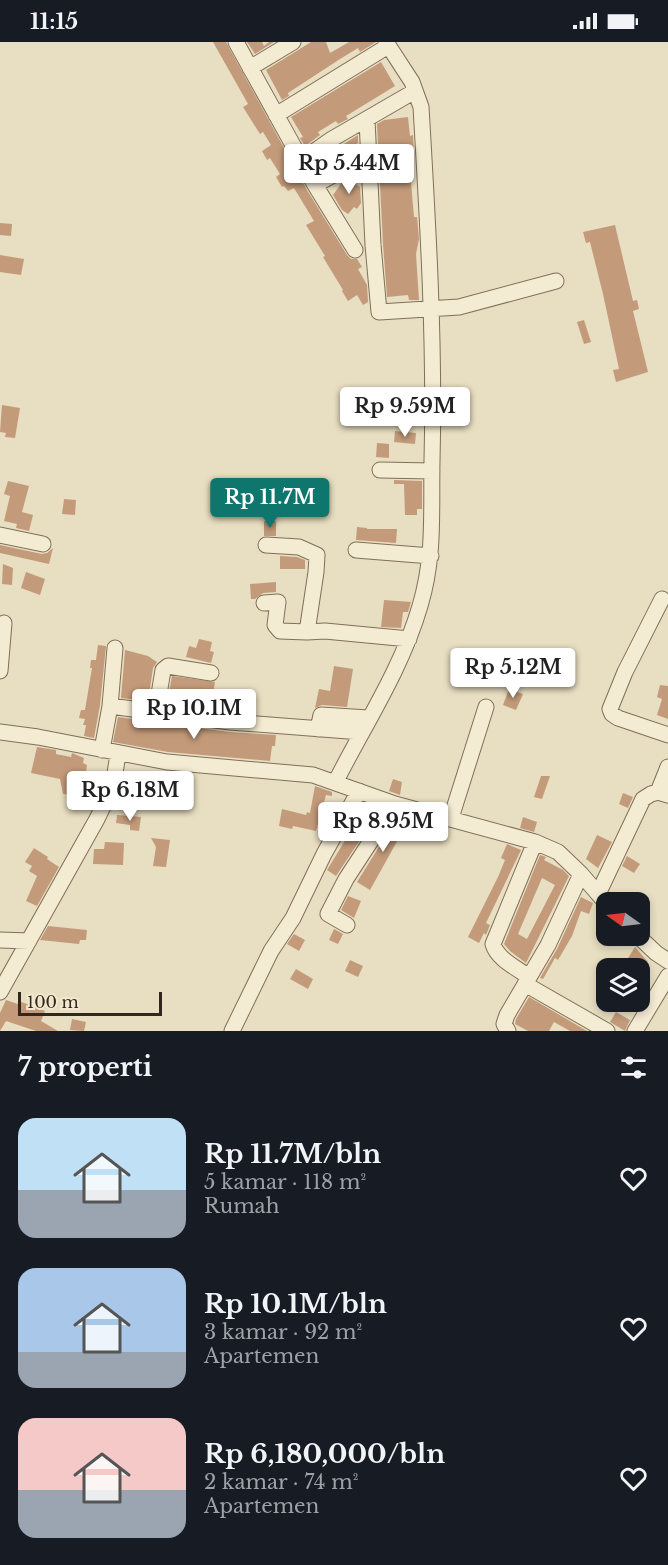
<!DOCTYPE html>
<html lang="id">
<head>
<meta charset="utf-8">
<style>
	body { margin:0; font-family:"Libre Baskerville",serif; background:#242831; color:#f1f3f6; height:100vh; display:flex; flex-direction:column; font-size:22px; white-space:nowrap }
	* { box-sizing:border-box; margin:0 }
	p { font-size:20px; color:#9ea1a6 }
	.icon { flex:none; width:33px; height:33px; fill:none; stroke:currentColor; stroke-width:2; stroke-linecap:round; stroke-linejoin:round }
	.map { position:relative; height:989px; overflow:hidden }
	.side { display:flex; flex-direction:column; background:#171b24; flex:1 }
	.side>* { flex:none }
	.needle { width:39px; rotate:284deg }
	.fabs { position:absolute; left:596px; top:850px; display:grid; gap:12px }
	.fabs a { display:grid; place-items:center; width:54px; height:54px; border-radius:12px; background:#171b24; box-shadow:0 3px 9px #0003; font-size:30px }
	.scale { position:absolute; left:18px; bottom:15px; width:144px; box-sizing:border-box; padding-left:6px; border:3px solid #31271d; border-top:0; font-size:16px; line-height:21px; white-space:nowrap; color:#31271d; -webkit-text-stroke:4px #f1e8cf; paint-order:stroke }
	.price { position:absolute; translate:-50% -51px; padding:0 14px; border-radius:6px; background:#fff; color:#222; font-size:20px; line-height:39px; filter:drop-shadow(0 2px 3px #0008) }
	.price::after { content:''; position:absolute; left:50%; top:36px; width:18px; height:14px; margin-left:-9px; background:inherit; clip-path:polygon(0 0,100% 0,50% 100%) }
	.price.current { background:#0f766e; color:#fff }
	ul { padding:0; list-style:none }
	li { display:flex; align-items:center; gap:18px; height:150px; padding:0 18px }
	li span { display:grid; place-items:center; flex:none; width:168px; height:120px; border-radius:18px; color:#555 }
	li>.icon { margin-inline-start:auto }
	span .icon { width:72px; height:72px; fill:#fffc; stroke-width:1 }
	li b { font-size:26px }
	h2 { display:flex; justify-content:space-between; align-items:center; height:72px; padding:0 18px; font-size:26px }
	.status { display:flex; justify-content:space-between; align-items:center; height:42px; padding:0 30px; background:#171b24; direction:ltr }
	.status svg { height:16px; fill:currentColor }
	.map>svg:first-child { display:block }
	.building { fill:#c39b7a; fill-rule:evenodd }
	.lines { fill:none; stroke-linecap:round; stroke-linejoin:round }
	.minor-casing { stroke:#806f5a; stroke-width:17 }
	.minor { stroke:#f4ebd3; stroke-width:15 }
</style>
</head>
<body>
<div class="status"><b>11:15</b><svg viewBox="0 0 49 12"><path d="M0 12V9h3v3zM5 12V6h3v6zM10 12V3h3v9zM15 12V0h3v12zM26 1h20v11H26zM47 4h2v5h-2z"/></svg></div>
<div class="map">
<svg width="668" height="989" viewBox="0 0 668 989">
	<rect width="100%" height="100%" fill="#e8dec1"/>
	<!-- building -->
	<path class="building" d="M213,0h13l81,148 40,65 4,4h6l5,8 -4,2 9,16 1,17 -5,3 -6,-10 -9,6 -6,-10 1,-1 -20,-33 2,-1 -19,-31 8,-4 -20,-33 -6,3 -4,-5 -2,1 -6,-10 4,-3 -10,-16 -3,2 -5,-9 9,-6 -8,-13 -3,2 -17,-27 5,-3z
		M247,0h15l2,4 5,-4h5l-19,12z
		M311,0h15l4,11 19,-11h27l-16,10 -2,-4 -18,11 -52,34 1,3 -7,4 -16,-30z
		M381,20l14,24 -49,30 2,3 -10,5 -2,-3 -18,11 2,3 -15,11 -5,-8 3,-1 -12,-20z
		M408,75l2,19 3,-1 1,22h-2v14h-2l4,46h3l2,22 -3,15 3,46h-10l-1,-5 -21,2 -4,-53 -6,-120 7,-4z
		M358,93v8l-40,26 -4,-6z
		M360,130v3l-10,5 10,7 1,16 -4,6 -3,-2 -6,7 -6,-4 -9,-15 10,-14z
		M0,181l12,1 -1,12 -11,-1z
		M615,183l18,76 4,-1 2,9 -6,2 15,61 -32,10 -3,-12 6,-1 -16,-75 -13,-52 -4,1 -3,-11z
		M0,213l24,4 -3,16 -21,-3z
		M584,278l7,22 -7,2 -7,-22z
		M2,363l18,3 -5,30 -10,-1 1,-4 -6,-1z
		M395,389l21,2 -1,11 -21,-2z
		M377,401l12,1v14l-13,-1z
		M394,438l28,1v28h-5v6h-12l-1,-31h-10z
		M8,439l21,5 -7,26 11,3 -4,16 -13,-3 1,-4 -13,-3 6,-25 -6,-2z
		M64,457l12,1 -1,15 -13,-1z
		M264,479h12v15h-12z
		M357,485l10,1v1h30l-1,14 -40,-3z
		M0,503l42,9 5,-1 6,-5 -4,16 -49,-11z
		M280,514l17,1 8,3v9h-25z
		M3,522l10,4 -1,17 -10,-1z
		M26,530l19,7 -5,16 -19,-7z
		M276,540v10l-13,1 -8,6h-4l-1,-15z
		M384,558l27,2 -3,10h-5l-2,16 -20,-1z
		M199,597l13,3 -2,9 4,1 -3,11 -25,-6 3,-11 7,2z
		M98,603l8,1 -6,59 -6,33 -10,-2 2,-11h-3l2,-6 -6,-1 2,-8h4l7,-42h-2l1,-8h5z
		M125,608l23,6 9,6 -4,6 -5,33 -27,-3z
		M334,624l19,3 -6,38 -25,-2 -7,3 4,-19 11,2z
		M172,634l43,6 -2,12 -4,-1 -3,16 -39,-5z
		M660,643l8,1v33l-11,-4 5,-16 -5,-2z
		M509,647l14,5 -7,16 -13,-5z
		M118,675l111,15 47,3 -1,11h-3l-2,15 -102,-9 -55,-10z
		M37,705l19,3v4l15,3 1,-4 12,5 -1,5 4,2 -4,25 -9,-2 -1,7 -10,-1 -3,-15 -29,-6z
		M541,734h9l-8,23 -8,-2z
		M393,737l9,3 -2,13 -11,-4z
		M315,744l17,6v4l-6,-1 -10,36 -23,-5 -1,3 -13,-3 3,-17 24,6 1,-3 3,1z
		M623,751l10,4 -5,11 -9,-4z
		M117,773l24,2 -2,14 -9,-1v-5l-14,-2z
		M399,773l11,3 -40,72 -13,-8z
		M523,775l14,5 -3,10 -14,-4z
		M357,779l11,7 -32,48 -9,-6z
		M597,793l15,7 -14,26 -12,-9z
		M151,796l19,2 -4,27 -13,-1 3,-19z
		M105,800l19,1 -1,22 -30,-1 1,-15h10z
		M507,802l14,6 -35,73 4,2 -4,10 -2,-2 -5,10 -11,-6 30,-60 7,-17 -4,-2z
		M34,806l14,9 -1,2 12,8 -22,39 -11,-5 11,-25 -8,-5 3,-5 -7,-4z
		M540,813l6,2 -2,3 19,10 6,6 -43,87 -16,-12 -6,-7zM542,836l13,7 -28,54 -9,-5z
		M627,814l13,8 -6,9 -12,-7z
		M348,854l13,5 -7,17 -13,-8z
		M581,855l12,6 -4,11 -8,-3 -9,25 -14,24 -3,-2 -12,21 -3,-1 17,-29z
		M48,884l39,4 -1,10h-6l-1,4 -39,-4z
		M334,887l9,5 -5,10 -9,-4z
		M294,892l11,6 -6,11 -12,-7z
		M635,905l13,15 -4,2 -1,5h-22z
		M350,918l13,6 -5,11 -13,-6z
		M296,927l17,10 -5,10 -18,-10z
		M529,955l58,34h-17l-16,-9 -5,9h-21l-13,-7 1,-5z
		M6,958l12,4 1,-3 26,10 -4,10 17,10h-22l-30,-10 -6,10v-18z
		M616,970l14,8 -5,11 -15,-9z
		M72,977l14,3 -2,9 -14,-1z"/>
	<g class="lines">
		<!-- minor casing -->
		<g class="minor-casing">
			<path id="minor" d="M236,0l79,143 40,65
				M250,26l43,-26
				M276,73l112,-69
				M367,78l6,125 6,67 80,-5 97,-26
				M302,118l30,-21 83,-48
				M315,143l53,-29
				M380,428l52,1
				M0,493l43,9
				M266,503l33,2 18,8 -1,17 -9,60 18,-1 84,8
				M356,508l75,6
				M662,557l-37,73 -15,37 2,5 6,4 50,17
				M264,561l14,-1 -3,23 5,6 27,1
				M0,629l4,-48
				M110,664l5,-58
				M156,671l7,-43 5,-4 43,7
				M318,687l3,-14 47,3
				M0,690l38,5 129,25 146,13 82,29 140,38 23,10 23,22 25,29
				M102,708l8,-44 120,16 131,10
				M668,725l-10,25 10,3
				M336,739c29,-57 66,-113 84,-175 15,-50 11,-94 12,-145 3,-118 -4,-236 -11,-354l-9,-25 -26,-40
				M451,776l35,-111
				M598,852l45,-95 8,-5 7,-2
				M347,883l-19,-11 18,-35 49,-75
				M638,894l18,17 12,8
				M0,898l29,1
				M529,935c-12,-9 -32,-18 -36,-33l42,-102
				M525,942l82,47
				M0,950l97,-173 16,-33 5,-32
				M232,989l39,-80 22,-33 31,-64 35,-63
				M508,989l-4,-7 3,-9 41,-70 33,-71
				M635,989l33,-55"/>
		</g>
		<!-- minor -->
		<use href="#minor" class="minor"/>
	</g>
</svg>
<div class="fabs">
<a><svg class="needle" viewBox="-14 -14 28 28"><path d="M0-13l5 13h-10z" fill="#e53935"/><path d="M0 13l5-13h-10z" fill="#9ea1a6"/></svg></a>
<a><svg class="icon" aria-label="layers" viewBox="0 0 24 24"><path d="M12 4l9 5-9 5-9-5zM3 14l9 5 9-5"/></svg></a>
</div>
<div class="scale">100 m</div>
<b class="price" style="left:349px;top:153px">Rp 5.44M</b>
<b class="price" style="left:405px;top:396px">Rp 9.59M</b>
<b class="price current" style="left:270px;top:487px">Rp 11.7M</b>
<b class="price" style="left:513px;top:657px">Rp 5.12M</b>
<b class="price" style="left:194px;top:698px">Rp 10.1M</b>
<b class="price" style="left:130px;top:780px">Rp 6.18M</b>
<b class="price" style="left:383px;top:811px">Rp 8.95M</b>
</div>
<section class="side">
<h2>7 properti<svg class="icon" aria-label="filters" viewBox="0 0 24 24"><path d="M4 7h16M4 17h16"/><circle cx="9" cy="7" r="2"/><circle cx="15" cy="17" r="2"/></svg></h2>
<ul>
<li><span style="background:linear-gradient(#bfe0f5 60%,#9aa5b1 0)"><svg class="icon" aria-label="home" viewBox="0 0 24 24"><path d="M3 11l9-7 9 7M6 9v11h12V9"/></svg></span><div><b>Rp 11.7M/bln</b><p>5 kamar · 118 m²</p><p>Rumah</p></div><svg class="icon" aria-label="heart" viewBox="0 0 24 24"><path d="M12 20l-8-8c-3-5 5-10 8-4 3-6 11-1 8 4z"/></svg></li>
<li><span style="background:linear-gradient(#a9c7e8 70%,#9aa5b1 0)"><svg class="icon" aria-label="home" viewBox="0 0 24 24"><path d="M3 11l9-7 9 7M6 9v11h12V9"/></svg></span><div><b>Rp 10.1M/bln</b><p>3 kamar · 92 m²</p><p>Apartemen</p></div><svg class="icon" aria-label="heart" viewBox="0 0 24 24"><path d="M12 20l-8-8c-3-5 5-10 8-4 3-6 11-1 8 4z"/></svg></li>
<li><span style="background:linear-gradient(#f6c9c9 60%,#9aa5b1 0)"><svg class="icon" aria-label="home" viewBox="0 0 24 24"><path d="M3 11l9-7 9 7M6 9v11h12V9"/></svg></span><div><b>Rp 6,180,000/bln</b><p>2 kamar · 74 m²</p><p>Apartemen</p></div><svg class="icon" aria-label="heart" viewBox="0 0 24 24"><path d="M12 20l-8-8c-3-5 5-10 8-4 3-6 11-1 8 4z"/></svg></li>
</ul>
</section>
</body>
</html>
